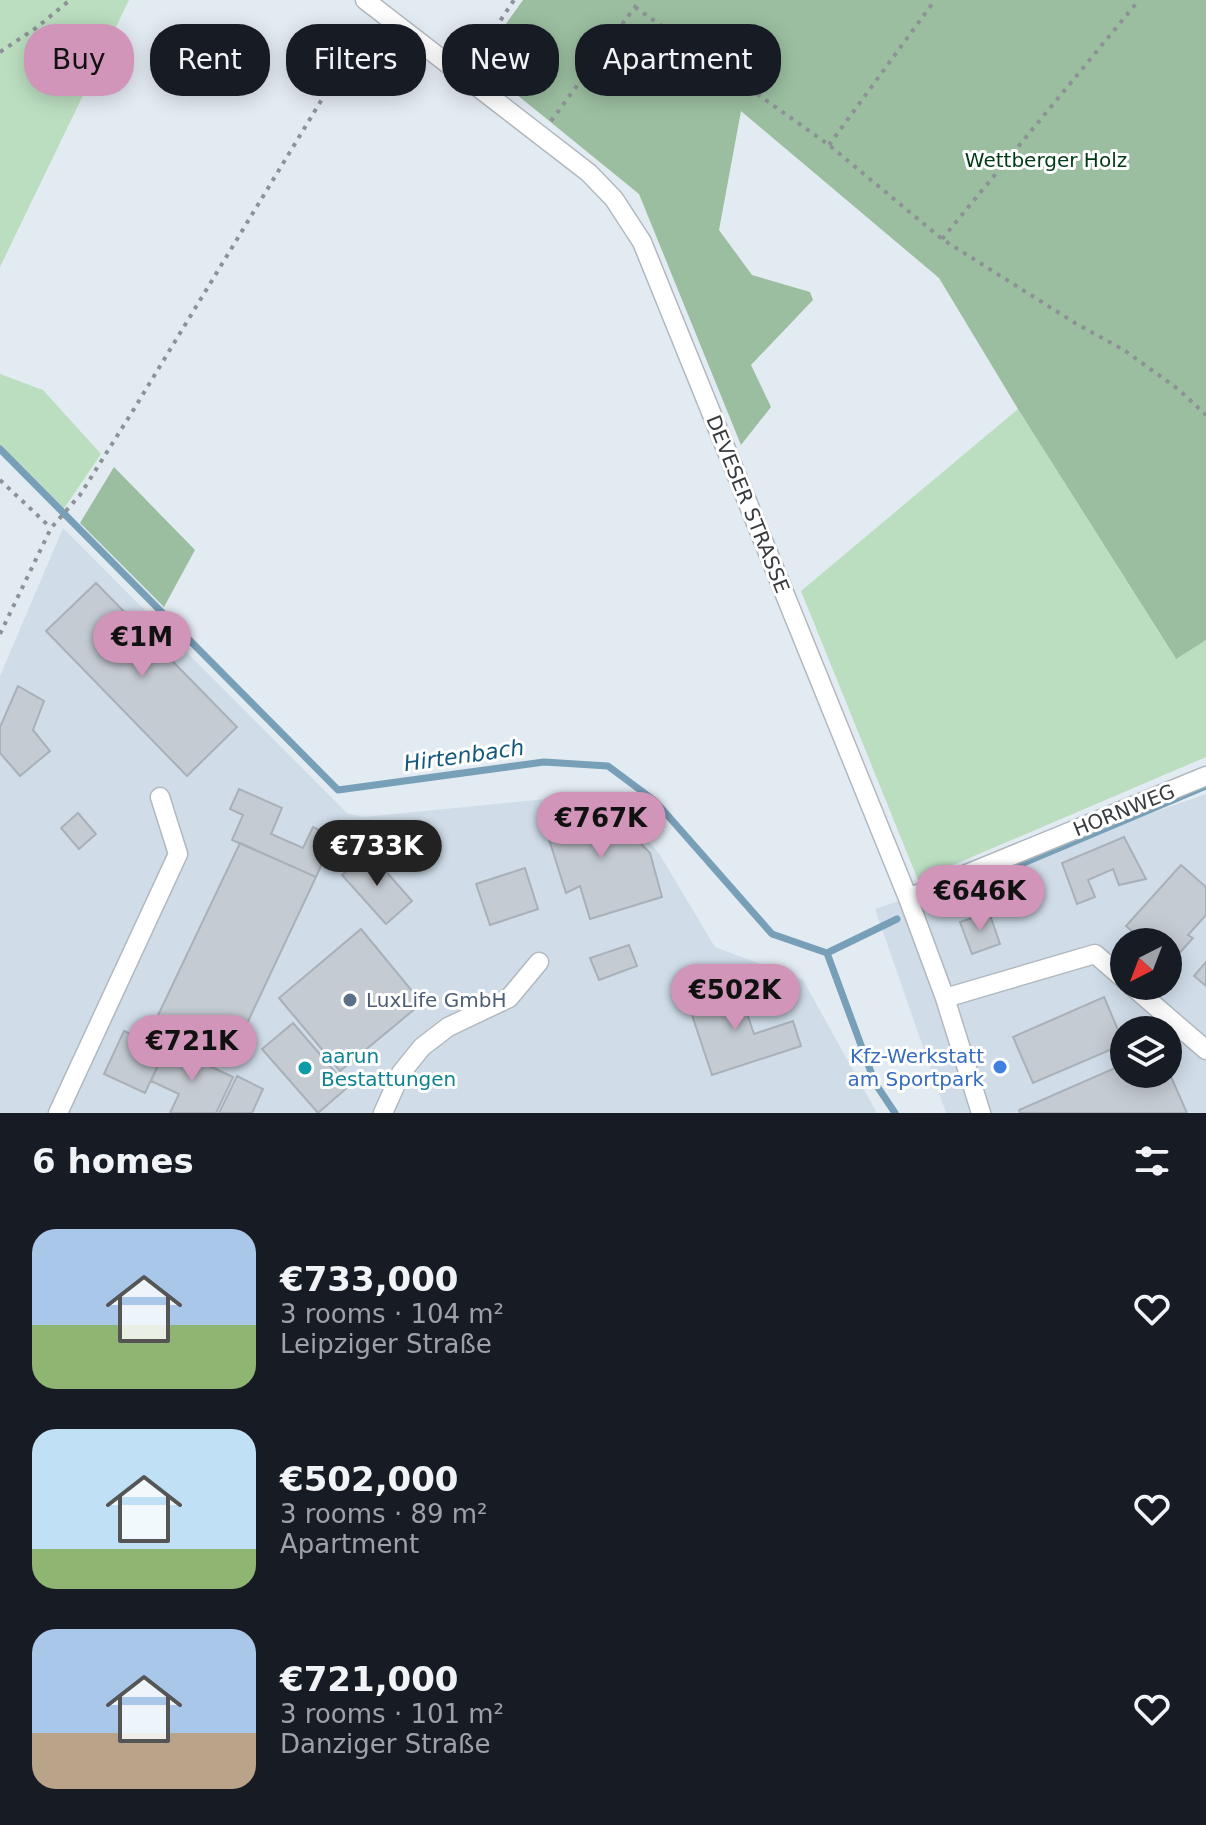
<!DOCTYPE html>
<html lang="en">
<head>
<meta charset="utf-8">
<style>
	body { margin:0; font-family:"DejaVu Sans",sans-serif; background:#20242c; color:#f1f3f6; height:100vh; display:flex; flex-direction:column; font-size:30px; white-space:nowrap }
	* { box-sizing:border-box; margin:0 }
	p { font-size:26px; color:#9ea1a6 }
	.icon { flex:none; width:44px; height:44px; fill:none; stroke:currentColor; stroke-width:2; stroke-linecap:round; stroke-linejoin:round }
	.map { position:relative; height:1113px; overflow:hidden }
	.side { display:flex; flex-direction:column; background:#171b24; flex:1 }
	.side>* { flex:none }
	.top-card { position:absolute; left:24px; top:24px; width:800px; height:72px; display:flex; gap:16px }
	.needle { width:52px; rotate:222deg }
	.fabs { position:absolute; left:1110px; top:928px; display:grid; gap:16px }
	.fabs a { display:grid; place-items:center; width:72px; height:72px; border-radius:50%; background:#171b24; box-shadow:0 4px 20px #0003; font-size:40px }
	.price { position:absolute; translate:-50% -68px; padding:0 18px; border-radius:28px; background:#d095b8; color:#111; font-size:26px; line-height:52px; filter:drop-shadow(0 2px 4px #0008) }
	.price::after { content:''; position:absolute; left:50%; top:48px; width:24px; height:18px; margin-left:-12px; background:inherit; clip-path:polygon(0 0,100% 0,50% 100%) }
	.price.on { background:#222; color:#fff }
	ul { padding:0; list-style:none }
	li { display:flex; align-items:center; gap:24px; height:200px; padding:0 32px }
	li span { display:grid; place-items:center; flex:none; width:224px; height:160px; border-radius:24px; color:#555 }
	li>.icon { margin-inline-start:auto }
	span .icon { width:96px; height:96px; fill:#fffc; stroke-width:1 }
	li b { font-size:34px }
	h2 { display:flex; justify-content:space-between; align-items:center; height:96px; padding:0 32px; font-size:34px }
	.chip { padding:0 28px; border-radius:32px; background:#171b24; box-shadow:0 4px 20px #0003; font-size:28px; line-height:72px }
	.chip.on { background:#d095b8; color:#111 }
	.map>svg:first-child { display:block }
	.built { fill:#d0dde9; fill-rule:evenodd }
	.green { fill:#bbdec0 }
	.forest { fill:#9bbea0 }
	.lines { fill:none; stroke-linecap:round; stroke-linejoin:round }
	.stream { stroke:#789fb8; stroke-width:7 }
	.building { fill:#c4cbd2; stroke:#a9b0b7; stroke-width:2 }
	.street-casing { stroke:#b1b9bf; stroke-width:21 }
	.path { stroke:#8d9297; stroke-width:4; stroke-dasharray:4 6; stroke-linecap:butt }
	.street { stroke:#fff; stroke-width:18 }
	.service-dot { fill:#5c6f8a; stroke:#fff; stroke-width:3 }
	.shop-dot { fill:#3f7fe0; stroke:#fff; stroke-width:3 }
	.culture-dot { fill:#0f9aa8; stroke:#fff; stroke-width:3 }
	.labels { text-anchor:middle; stroke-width:6; stroke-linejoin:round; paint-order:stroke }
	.park-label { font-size:20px; fill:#003a14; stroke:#fff }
	.street-label { font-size:20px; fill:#393c3f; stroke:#fff }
	.service-label { font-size:20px; fill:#4e5e75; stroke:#fff; text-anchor:start }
	.culture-label { font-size:20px; fill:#0d838f; stroke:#fff; text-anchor:start }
	.shop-label { font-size:20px; fill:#366cbe; stroke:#fff; text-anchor:end }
	.water-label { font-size:22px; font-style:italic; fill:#14597c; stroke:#fff }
</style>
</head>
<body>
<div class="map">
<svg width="1206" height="1113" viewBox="0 0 1206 1113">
	<rect width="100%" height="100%" fill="#e3ebf2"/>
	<!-- built -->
	<path class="built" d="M63,528l285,286 16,3 241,-24 27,28 28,34 55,92 88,33 74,133h-877v-437z
		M1206,794v319h-260l-71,-204zM1124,942h44v44h-44zM1124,1030h44v44h-44z"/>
	<!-- green -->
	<path class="green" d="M0,0h129l-129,267z
		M0,374l43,16 58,64 -38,56 -63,-62z
		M1018,409l157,249 31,-18v117l-288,123 -117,-289z"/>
	<!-- forest -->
	<path class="forest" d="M523,0h683v640l-30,19 -158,-250 -79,-131 -198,-167 -22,119 33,45 58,17 3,8 -62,65 20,42 -30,38 -102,-251 -161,-131z
		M114,467l81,83 -31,57 -84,-84z"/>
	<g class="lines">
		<!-- stream -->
		<path class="stream" d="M0,449l338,341 206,-28 64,4 47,35 117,133 55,19 48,130 20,30
			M924,905l282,-119
			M827,953l70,-34"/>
	</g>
	<!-- building -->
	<path class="building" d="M96,583l141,144 -50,49 -141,-145z
		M18,686l26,15 -11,29 17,21 -30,25 -20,-23v-26z
		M239,789l43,19 -11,26 32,14 10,-21 21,10 -18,40 -84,-37 11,-25 -13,-6z
		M562,805l3,8 21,-7 4,13 21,-6 39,40 12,44 -72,22 -10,-33 -14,7 -26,-82z
		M78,813l18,21 -17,15 -18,-21z
		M1124,837l22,42 -27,6 -6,-16 -25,11 7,17 -18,7 -15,-41z
		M240,843l76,34 -89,189 -76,-36z
		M369,852l43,49 -26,23 -44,-49z
		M1181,865l25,22v28l-18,20 5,3 -24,27 -1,-23h-24l-18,-16z
		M525,868l13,41 -48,16 -14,-41z
		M989,912l11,32 -28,10 -12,-32z
		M361,929l61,74 -82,68 -61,-73z
		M629,945l8,21 -38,14 -9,-22z
		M1206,962v24l-12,-10z
		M737,984l17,50 39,-13 8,25 -89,29 -25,-75z
		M1104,997l20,47 -91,39 -20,-46z
		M293,1023l55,64 -30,26 -56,-64z
		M124,1031l41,19 -20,43 -41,-19z
		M167,1046l66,31 -17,36h-46l9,-19 -28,-13z
		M1124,1064v10h44v-4l19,43h-167l-1,-3z
		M237,1076l26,13 -11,24h-33z"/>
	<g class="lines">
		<!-- street casing -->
		<g class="street-casing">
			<path id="street" d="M365,0l224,173 25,26 28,43 266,656 37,100 36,115
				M908,898l298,-122
				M1132,986l74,64
				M945,998l150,-44 29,25
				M58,1113l120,-259 -18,-57
				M383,1113l18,-40 21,-26 26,-20 61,-29 30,-36"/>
		</g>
		<!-- path -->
		<path class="path" d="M635,7l194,138 113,94 133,84 49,27 54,39 28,26
			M0,52l36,-24 34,-28
			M473,62l41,-62
			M551,121l89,-121
			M829,145l106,-145
			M942,239l197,-239
			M0,480l51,48
			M0,634l51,-106 29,-33 54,-86 233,-384"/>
		<!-- street -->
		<use href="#street" class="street"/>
	</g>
	<!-- markers -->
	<circle class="service-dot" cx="350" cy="1000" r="8"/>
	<circle class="shop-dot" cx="1000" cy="1067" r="8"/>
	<circle class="culture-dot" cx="305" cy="1068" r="8"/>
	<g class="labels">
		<!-- park labels -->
		<g class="park-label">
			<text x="1046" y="167">Wettberger Holz</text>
		</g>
		<!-- street labels -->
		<g class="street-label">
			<text transform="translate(748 504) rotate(68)" y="7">DEVESER STRASSE</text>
			<text transform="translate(1124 810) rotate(-22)" y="7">HORNWEG</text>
		</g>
		<!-- service labels -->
		<g class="service-label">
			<text x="366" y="1007">LuxLife GmbH</text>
		</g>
		<!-- culture labels -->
		<g class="culture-label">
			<text x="321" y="1063">aarun<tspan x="321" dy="23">Bestattungen</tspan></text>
		</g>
		<!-- shop labels -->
		<g class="shop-label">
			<text x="984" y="1063">Kfz-Werkstatt<tspan x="984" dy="23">am Sportpark</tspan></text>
		</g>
		<!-- water labels -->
		<g class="water-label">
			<text transform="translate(464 755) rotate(-8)" y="8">Hirtenbach</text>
		</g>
	</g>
</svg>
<div class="fabs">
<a><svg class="needle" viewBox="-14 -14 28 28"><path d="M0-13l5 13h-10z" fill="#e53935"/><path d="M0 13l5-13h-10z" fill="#9ea1a6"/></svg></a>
<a><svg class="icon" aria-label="layers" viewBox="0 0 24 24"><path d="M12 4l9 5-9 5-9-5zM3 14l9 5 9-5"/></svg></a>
</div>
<b class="price" style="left:142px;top:679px">€1M</b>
<b class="price" style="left:601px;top:860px">€767K</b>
<b class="price on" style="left:377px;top:888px">€733K</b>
<b class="price" style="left:980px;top:933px">€646K</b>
<b class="price" style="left:735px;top:1032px">€502K</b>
<b class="price" style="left:192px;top:1083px">€721K</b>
<div class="top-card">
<a class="chip on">Buy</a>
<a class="chip">Rent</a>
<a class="chip">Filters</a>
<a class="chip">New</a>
<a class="chip">Apartment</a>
</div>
</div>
<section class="side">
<h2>6 homes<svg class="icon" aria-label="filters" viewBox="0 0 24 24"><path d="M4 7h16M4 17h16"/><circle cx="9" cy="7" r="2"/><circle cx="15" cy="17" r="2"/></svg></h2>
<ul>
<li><span style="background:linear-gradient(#a9c7e8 60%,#8fb573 0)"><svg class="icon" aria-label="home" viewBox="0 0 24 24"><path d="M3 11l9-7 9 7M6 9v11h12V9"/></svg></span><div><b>€733,000</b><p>3 rooms · 104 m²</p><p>Leipziger Straße</p></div><svg class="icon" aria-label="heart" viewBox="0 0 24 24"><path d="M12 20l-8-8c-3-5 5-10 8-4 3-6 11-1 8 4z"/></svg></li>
<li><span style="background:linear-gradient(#bfe0f5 75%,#8fb573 0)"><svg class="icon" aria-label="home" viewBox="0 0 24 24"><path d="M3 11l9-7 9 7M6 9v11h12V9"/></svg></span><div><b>€502,000</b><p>3 rooms · 89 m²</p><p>Apartment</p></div><svg class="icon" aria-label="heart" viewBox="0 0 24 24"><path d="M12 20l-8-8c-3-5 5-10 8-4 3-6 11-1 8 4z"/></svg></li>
<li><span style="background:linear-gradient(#a9c7e8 65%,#b9a48a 0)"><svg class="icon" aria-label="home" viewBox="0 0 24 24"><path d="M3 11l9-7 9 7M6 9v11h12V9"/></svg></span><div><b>€721,000</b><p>3 rooms · 101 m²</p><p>Danziger Straße</p></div><svg class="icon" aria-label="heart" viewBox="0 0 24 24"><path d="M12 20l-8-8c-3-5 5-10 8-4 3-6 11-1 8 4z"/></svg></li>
</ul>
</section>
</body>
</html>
